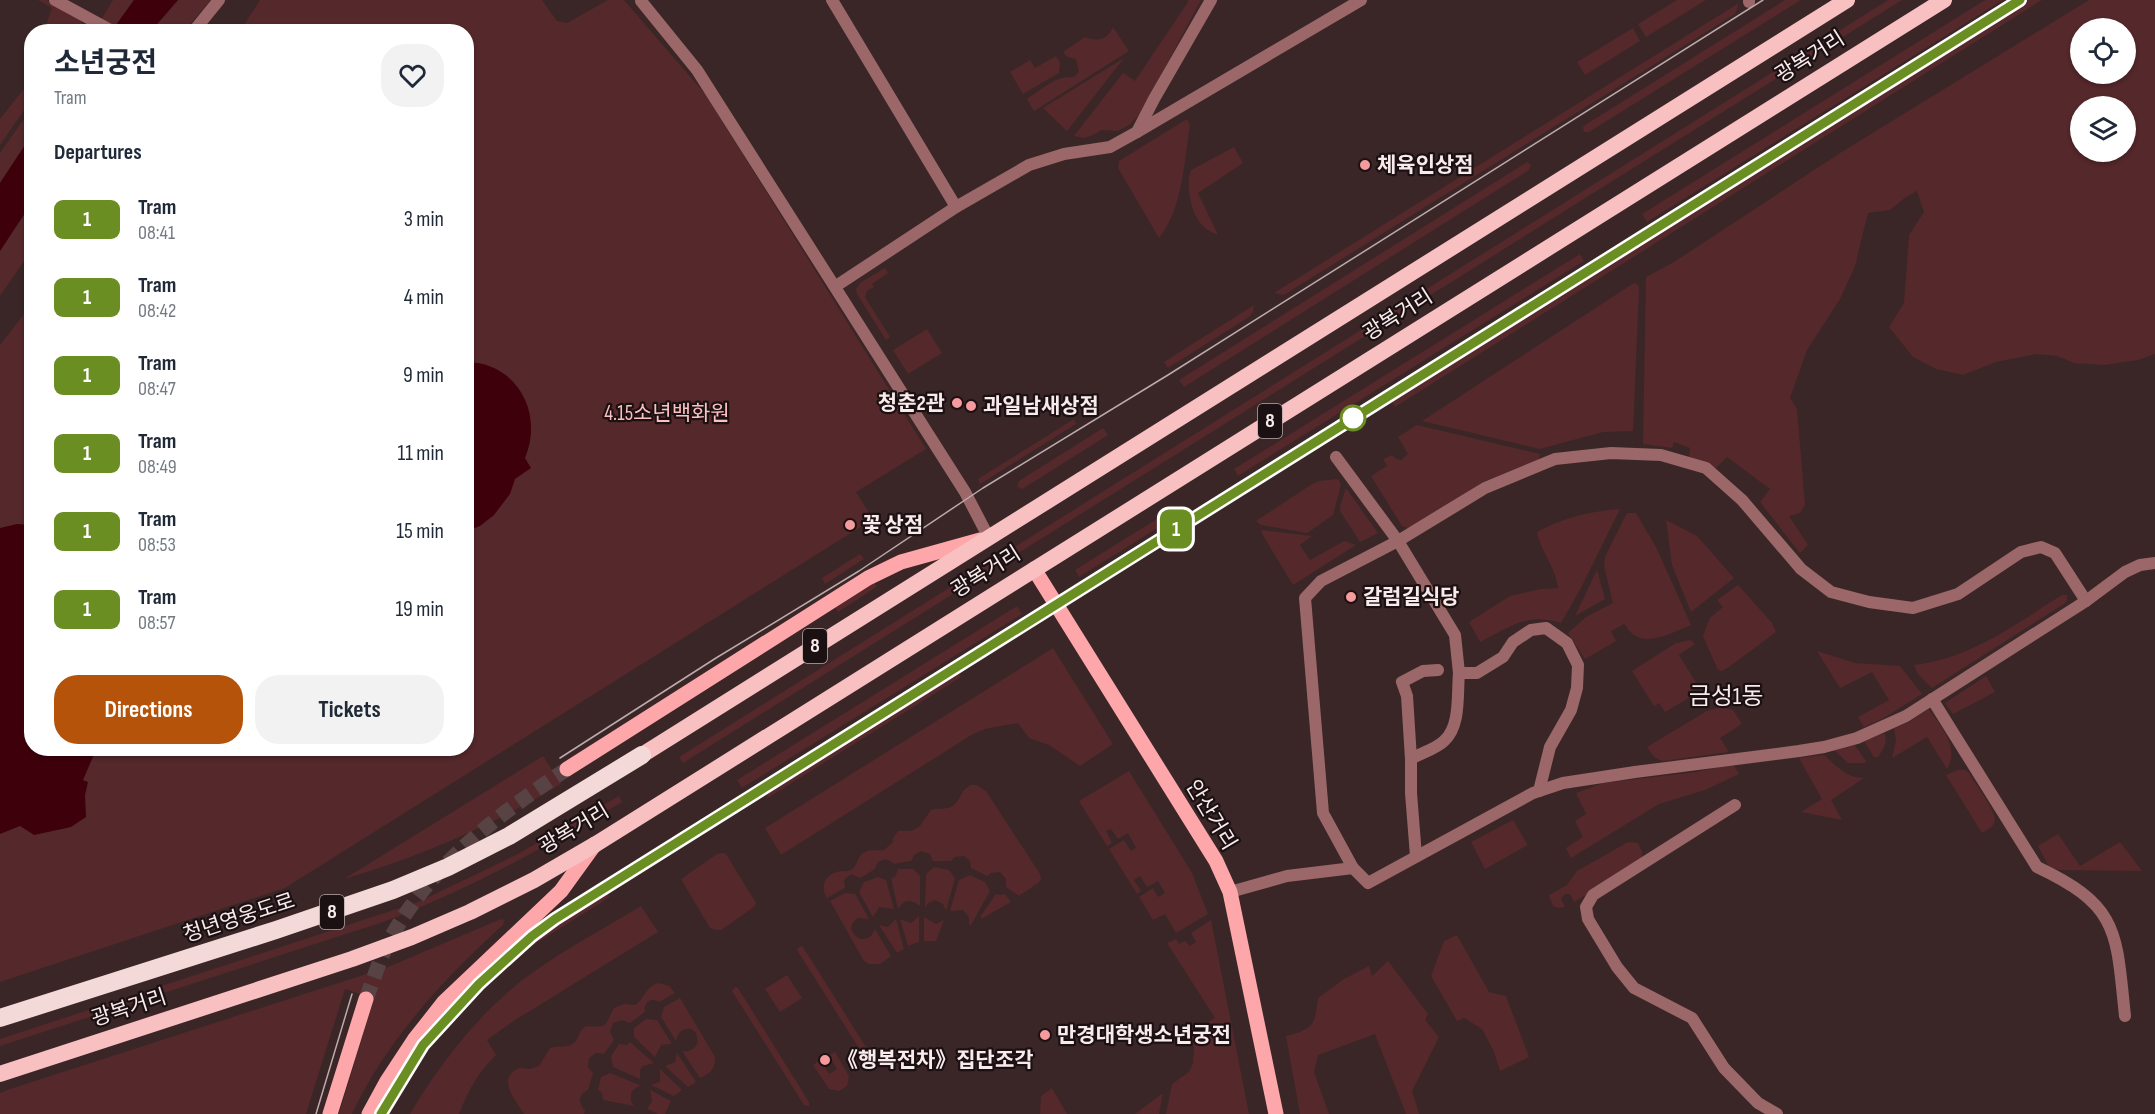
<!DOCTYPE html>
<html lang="en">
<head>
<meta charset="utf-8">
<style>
	:root { --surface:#fff; --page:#f2f2f3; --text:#1f2937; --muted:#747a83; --accent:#b45309 }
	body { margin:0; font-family:"Sofia Sans Condensed","Noto Sans KR",sans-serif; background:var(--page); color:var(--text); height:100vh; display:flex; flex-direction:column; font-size:22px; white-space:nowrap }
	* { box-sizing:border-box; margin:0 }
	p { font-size:20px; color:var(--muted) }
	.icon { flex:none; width:33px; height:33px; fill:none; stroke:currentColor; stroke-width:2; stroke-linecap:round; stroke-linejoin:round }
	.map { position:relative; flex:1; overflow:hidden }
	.sheet { position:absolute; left:24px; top:24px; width:450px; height:732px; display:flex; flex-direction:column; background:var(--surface); border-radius:24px; box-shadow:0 2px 4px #0004 }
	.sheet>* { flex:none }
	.badge { padding:0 12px; border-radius:9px; font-size:21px; line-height:39px }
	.buttons { position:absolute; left:2070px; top:18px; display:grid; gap:12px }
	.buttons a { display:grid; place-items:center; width:66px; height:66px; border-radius:50%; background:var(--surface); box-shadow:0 2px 4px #0004; font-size:30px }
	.map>.badge { position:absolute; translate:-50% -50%; box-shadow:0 0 0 3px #fff }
	h2 { padding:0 30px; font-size:22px; line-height:54px }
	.round { display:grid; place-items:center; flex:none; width:63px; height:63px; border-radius:24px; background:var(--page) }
	.head { display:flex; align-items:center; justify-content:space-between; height:102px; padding:0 30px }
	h1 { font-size:28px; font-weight:700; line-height:45px }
	.cta { display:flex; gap:12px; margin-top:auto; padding:12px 30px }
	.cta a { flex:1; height:69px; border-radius:24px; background:var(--accent); color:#fff; font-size:24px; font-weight:700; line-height:69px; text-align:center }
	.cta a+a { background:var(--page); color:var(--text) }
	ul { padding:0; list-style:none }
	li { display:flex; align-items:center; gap:18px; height:78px; padding:0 30px }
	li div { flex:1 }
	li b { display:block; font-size:22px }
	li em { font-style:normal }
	li .badge { min-width:66px; font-weight:700; text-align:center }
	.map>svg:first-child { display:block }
</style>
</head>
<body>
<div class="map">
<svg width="2155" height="1114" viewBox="0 0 2155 1114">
	<rect width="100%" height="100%" fill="#3a2626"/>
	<g fill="#55282b" fill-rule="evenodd">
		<polygon points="38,0 47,0 80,19 82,23 79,31 44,31 52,8"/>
		<polygon points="113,0 134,0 114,27 101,20"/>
		<polygon points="178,0 211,0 184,31 151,32"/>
		<polygon points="260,0 542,0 557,21 567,23 608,0 624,0 706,95 926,449 856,492 873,519 285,888 0,982 0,345 31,305 32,748 466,748 466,32 240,31"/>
		<polygon points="1188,0 1201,0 1141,113 1129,125 1118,131 1102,130 1093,135 1084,138 1074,136 1123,73 1135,81 1188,2"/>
		<polygon points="1677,0 1706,0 1646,37 1638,24"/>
		<polygon points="1785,0 1801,0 1589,132 1584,132 1583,127 1585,125"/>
		<polygon points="1888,0 1902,0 683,763 679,757"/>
		<polygon points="1985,0 2003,0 1647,222 1642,214"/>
		<polygon points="2027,0 2042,0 1395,407 1391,401"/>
		<path d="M2089,0H2155V354L2138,360L2104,365L2074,363L2057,356L2036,354L1996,362L1963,375L1936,369L1913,357L1889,327L1904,303L1909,235L1924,212L1917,191L1906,197L1890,210L1868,213L1855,266L1840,299L1807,350L1790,398L1797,409L1805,505L1800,513L1789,516L1808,545L1800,553L1760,502L1770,489L1727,457L1716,468L1689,457L1690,448L1674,442L1672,448L1643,444L1646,277L1674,262L1840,153ZM2080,28H2126V74H2080ZM2080,106H2126V152H2080Z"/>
		<polygon points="1739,3 1735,14 1284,295 1274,293"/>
		<path d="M1113,27L1129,51L1034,111L1027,99C1036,93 1052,80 1062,78C1070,76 1074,80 1079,71L1076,59L1067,57L1063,52L1085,37C1097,42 1108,40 1113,27Z"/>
		<polygon points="1633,28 1640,41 1585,75 1577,62"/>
		<polygon points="1056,56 1060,62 1059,73 1023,94 1010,72 1030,60 1035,68"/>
		<polygon points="1124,58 1067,131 1043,108"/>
		<polygon points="31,80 31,100 0,145 0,119"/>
		<polygon points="31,109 31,136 0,183 0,153"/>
		<path d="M1187,119L1190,125C1184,162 1183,208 1159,238L1118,168L1119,161Z"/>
		<path d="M1234,147L1243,163L1198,193L1218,235C1214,233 1208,231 1205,228C1191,216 1185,186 1191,170Z"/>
		<polygon points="1527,162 1531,165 1529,170 1184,387 1179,380"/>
		<polygon points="31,204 31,251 0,296 0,251"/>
		<polygon points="1580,254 1584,261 1238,476 1234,469"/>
		<polygon points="885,268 888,273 872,284 874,287 867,291 865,297 890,337 886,340 857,294 856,289 860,283"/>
		<polygon points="1634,283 1638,285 1639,290 1633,431 1603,432 1540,449 1422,421"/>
		<polygon points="1254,305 1253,312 1249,317 1168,368 1164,362"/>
		<polygon points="927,329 942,353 908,374 893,350"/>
		<polygon points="1074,419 1076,424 980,484 978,479"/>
		<polygon points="1417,425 1540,454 1539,459 1483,482 1410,529 1402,526 1371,476 1387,466 1383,459 1392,455 1396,459 1401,460 1408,454 1398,437"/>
		<polygon points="1103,428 1108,435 1024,488 1021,489 1017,486 1019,481"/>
		<polygon points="1338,479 1341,485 1333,515 1307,533 1261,525 1256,521 1312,484 1319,481"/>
		<polygon points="1346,488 1378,533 1360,542 1340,511 1340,506"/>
		<path d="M1620,509L1581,588L1561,623C1527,612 1510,627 1480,642L1469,622L1510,596L1541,589L1558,588C1556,568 1541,552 1537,532C1563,518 1590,511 1620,509Z"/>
		<path d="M1627,513H1636L1656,547L1691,625C1676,631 1649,646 1634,635C1630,633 1627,627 1624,624L1611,631L1616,641L1585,659L1568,633L1586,617L1613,603L1604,566L1605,557Z"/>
		<polygon points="1160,517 1164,524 1079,577 1075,570"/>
		<polygon points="1666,520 1697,536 1734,578 1691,612 1672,565"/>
		<polygon points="1261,530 1312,536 1300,545 1310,560 1344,541 1356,545 1293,585 1262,534"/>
		<polygon points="860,554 864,559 825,584 822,578"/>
		<polygon points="1597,570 1605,599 1575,616"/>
		<polygon points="874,582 877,586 875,588 838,612 835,606"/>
		<polygon points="1738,585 1772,623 1776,632 1729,667 1722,671 1718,670 1703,636 1710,618 1723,607 1717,600"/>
		<path d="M2062,595H2067V600L2064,604L1932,688L1918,674L1914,665C1971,658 2014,625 2062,595Z"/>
		<polygon points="1017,606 1022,614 742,788 737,780"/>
		<polygon points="1690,640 1695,644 1679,655 1698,686 1691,689 1694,695 1665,712 1659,703 1654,706 1632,671 1676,643"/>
		<polygon points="1053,648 1113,744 1080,766 1049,745 1029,738 1018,723 985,729 973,734 781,855 765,828"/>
		<polygon points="1817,651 1855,663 1900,666 1922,694 1882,719 1864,727 1858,717 1889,700 1872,672 1840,688"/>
		<polygon points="958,672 961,677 766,799 769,791 774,787"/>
		<polygon points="1986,676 1995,692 1953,714 1945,703"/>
		<path d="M1720,707L1733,710L1742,724L1720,738L1729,752L1664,761C1654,759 1652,755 1647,747L1707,711Z"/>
		<path d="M1929,709C1941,727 1960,747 1947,769L1927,737L1892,758L1896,741L1894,728L1909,722Z"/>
		<path d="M1884,733C1889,740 1883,750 1878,757H1874L1864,741Z"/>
		<polygon points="1854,744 1866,761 1865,763 1848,763 1833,749"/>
		<path d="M1824,755C1836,766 1847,778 1864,778L1831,800L1842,820L1801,812L1822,799L1799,758Z"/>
		<path d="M543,756L561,784C493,825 420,857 344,879Z"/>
		<polygon points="1733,764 1739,774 1705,790 1659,804 1571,858 1566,848 1583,837 1575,821 1586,814 1576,793 1603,783 1696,772"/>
		<path d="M1958,770H1965L1969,773C1974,782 1996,811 1995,820C1994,827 1987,830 1982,833L1946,775Z"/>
		<polygon points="1129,771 1192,873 1208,914 1176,933 1165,914 1153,920 1139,897 1153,888 1158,897 1165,893 1158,881 1147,887 1140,876 1134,880 1141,891 1137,894 1109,849 1124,840 1131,851 1136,848 1128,833 1118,839 1111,829 1106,831 1112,843 1107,846 1079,801"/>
		<path d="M971,785H977L986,791L1040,874L1041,879L1038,883L1019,896L1006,887V879L1000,872L991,873L987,876L971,868L970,861L964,856L955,857L951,861H933L930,854L921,851L914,855L911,861L894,864C887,856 877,859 875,869L860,878L851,874L844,880L845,888L827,898C820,888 824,875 837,872C842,870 846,872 851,870C858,866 857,855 865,852C871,849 878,851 884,850L893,842V838L898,831H911L919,827L931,810C939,807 948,811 955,804C962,797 960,790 971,785Z"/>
		<path d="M619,796L622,802C544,848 466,891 380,923L0,1046V1039L418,902L516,855Z"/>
		<polygon points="1513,820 1528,845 1485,869 1471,842"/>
		<polygon points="2058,834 2080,866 2120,842 2142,871 2058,870 2049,867 2038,846"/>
		<polygon points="1628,842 1638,843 1642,852 1642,859 1636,865 1574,902 1570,894 1565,894 1561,899 1565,907 1559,908 1553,906 1549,895 1567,885 1577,871"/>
		<polygon points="722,853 726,854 756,903 754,907 721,930 716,930 710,928 681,879 717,854"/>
		<polygon points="934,867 949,870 955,878 946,911 943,904 935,900 928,903 925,908 926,874"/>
		<path d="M898,869H913L920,876V906C911,899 904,899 898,909L891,878L895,877Z"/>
		<polygon points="970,875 985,882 990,891 971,925 969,924 969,917 963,910 950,911 959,880"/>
		<polygon points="878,877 886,880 894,909 879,907 873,917 859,892 864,882"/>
		<polygon points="607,892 610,897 524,951 541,934"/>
		<path d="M845,893L855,894L869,919L858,918C848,925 850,933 860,939C869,939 872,937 875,929L891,956L880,964H869L864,961L830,901Z"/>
		<polygon points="996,894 1000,895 1005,894 1011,902 983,918 980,917"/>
		<path d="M641,906L658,932L512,1022L487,1040L496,1055C478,1072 468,1091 459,1114H410C439,1065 476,1017 521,981C558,953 601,930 641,906Z"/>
		<polygon points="919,916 919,942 908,946 900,919 911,923"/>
		<polygon points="924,917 936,924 944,920 936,941 924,941"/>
		<path d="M501,919L504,920L503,925C443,979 387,1040 352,1114H339L374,999L345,989L306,1114H0V1093L7,1090L388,967Z"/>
		<polygon points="896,919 904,949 897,953 879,925 888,927"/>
		<polygon points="1211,920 1249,1114 1166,1114 1172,1084 1189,1072 1193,1063 1194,1047 1189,1034 1215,1018 1167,943 1176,939 1179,944 1185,941 1190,946 1196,942 1191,933"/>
		<polygon points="1457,935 1489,992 1506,996 1529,1057 1500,1071 1494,1052 1482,1029 1464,1018 1457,1021 1431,976 1444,941"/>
		<polygon points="800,946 803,947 874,1060 874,1065 869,1064 797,950"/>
		<path d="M1388,961L1428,1014L1425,1020L1439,1037L1412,1091L1419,1114H1406L1375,1034L1318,1055L1314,1072L1329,1114H1300L1286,1036C1313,1029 1315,1026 1318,998L1344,979L1369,966L1372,976Z"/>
		<polygon points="787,975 802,998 780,1012 765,989"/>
		<path d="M659,983L669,986L675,993L659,1002C651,997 643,1002 645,1012L630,1023L622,1020L613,1023L610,1032L614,1040L604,1054L596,1053L589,1058L588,1067L593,1073L588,1090C579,1094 577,1102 585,1110L584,1114H524C515,1099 496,1079 519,1068L530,1069L539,1066L550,1048C558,1045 568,1049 575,1042C580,1036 578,1030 587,1026C610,1028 604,1025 614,1008L624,1004L636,1005C645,997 647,985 659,983Z"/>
		<polygon points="735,987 738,988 809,1102 809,1106 804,1105 732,991"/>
		<path d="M680,998L715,1057C716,1069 709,1074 700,1078L682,1051C690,1052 693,1050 698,1043L696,1033L692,1029C683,1028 678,1032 676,1041L661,1017L664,1007Z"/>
		<polygon points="646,1019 657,1020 672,1044 661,1045 655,1057 634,1037 634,1028"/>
		<polygon points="630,1042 654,1063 643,1066 640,1070 640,1079 613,1067 611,1056 619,1044 627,1045"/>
		<polygon points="835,1052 849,1076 847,1086 839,1091 829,1089 813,1065 820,1060 829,1074 837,1069 829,1055"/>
		<polygon points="677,1053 696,1082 688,1087 665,1066 675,1062"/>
		<polygon points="660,1069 682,1090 674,1096 651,1085 660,1082"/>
		<polygon points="610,1073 642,1086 637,1087 631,1092 631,1101 634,1106 603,1100 602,1093 598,1090 601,1077"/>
		<polygon points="1052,1088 1067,1114 1040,1114 1041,1096"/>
		<polygon points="650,1090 671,1101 665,1114 658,1114 647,1109 652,1101"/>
		<polygon points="1163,1093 1159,1114 1134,1114 1135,1114"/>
	</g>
	<g fill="#3e010c">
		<polygon points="134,0 178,0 151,31 111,32"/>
		<polygon points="31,136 31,204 0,251 0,183"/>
		<path d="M467,362C517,363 544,413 525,458L531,468L515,479L510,494L494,515L480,526L467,531Z"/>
		<polygon points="17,524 31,525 32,748 99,749 95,752 83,780 88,782 85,795 86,817 71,827 34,835 20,826 0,834 0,528"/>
	</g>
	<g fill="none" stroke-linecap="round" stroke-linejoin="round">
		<path stroke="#574344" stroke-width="15" stroke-dasharray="15 8" stroke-linecap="butt" d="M366,999C373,981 379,961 388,943C429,866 496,816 567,769"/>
		<g stroke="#9b6768" stroke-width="12">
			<polyline points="55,0 114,32"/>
			<polyline points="832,0 956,207 836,286"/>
			<polyline points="1749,0 1749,2"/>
			<polyline points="641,1 697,70 965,492 989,538"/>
			<polyline points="193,32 219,0"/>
			<polyline points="1137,132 1361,0"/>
			<polyline points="956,207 1029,165 1064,154 1110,147 1137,132 1154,99 1211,0"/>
			<polyline points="1336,457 1398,541 1485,488 1555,459 1611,453 1661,455 1706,468 1742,500 1801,569 1831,592 1869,602 1913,608 1958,594 2021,552 2041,547 2055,553 2086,601"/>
			<path d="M1932,699L2037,867C2120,906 2116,932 2125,1016"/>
			<polyline points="1411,759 1407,696 1402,682 1423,671 1438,670"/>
			<polyline points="1735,805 1593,895 1586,907 1588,919 1617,967 1634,988 1692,1018 1724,1068 1758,1103 1777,1114"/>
			<path d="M1416,856L1411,793V759C1421,753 1436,749 1444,741C1461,726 1457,694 1459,673H1477L1503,657L1513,642L1531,630L1546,628L1567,643L1578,665L1577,688L1571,710L1550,747L1539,791"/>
			<polyline points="1353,868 1323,813 1305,598 1321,581 1398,541 1455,635 1459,673"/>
			<polyline points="1230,892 1287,876 1353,868 1368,883 1533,793 1563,783 1635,772 1799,751 1824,747 1857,738 1906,716 2086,601 2125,572 2140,565 2155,563"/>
		</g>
		<g stroke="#fea7aa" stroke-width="15">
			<polyline points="1034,569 1216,861 1230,892 1276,1114"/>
			<polyline points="567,769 868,578 901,562 980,540"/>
			<polyline points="330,1114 366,999"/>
			<polyline points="369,1114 387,1081 414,1040 444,1002 561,891 595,844"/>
		</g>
		<g stroke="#f9c0c2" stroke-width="16">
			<polyline points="642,755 1847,0"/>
			<polyline points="0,1074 352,959 412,937 470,912 534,880 596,844 1944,0"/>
		</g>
		<polyline stroke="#f4d9d9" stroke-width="18" points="0,1018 276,930 393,890 448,867 509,836 642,755"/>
		<g stroke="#bcabac" stroke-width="1.5">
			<polyline points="560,758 716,658 859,571 983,488 1168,375 1763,0"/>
			<polyline points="316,1114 352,994"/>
			<polyline points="381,1114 423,1045 479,984 532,936 555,919 2021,0"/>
		</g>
	</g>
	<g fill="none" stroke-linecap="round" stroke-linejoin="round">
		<g stroke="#fff" stroke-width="14">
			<polyline id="line" points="381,1114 423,1045 479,984 532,936 555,919 2020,0"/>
		</g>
		<use href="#line" stroke="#6b8e23" stroke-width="9"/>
	</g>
	<g fill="#f59b9e" stroke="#1b1112" stroke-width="2">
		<circle cx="1365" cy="165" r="6"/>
		<circle cx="957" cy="403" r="6"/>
		<circle cx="971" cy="406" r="6"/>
		<circle cx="850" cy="525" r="6"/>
		<circle cx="1351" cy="597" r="6"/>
		<circle cx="1045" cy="1035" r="6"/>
		<circle cx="825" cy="1060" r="6"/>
	</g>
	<circle fill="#fff" stroke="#6b8e23" stroke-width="3" cx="1353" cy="418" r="12"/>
	<g text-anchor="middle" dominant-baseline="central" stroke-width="4.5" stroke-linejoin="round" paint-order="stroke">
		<g fill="#1b1112" stroke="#b6a9aa" stroke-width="1.5">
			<rect x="1258" y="404" width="24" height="34" rx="4.5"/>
			<rect x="803" y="629" width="24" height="34" rx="4.5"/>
			<rect x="320" y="895" width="24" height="34" rx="4.5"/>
		</g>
		<g font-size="20" font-weight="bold" fill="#f9eaeb">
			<text x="1270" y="421">8</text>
			<text x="815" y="646">8</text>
			<text x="332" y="912">8</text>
		</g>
		<g font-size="21" fill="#f9eaeb" stroke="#1b1112">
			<text transform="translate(1810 57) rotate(-32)">광복거리</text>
			<text transform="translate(1398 315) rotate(-32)">광복거리</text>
			<text transform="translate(986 572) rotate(-32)">광복거리</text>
			<text transform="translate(1211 815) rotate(59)">안산거리</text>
			<text transform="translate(574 829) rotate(-31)">광복거리</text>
			<text transform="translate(239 918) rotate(-18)">청년영웅도로</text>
			<text transform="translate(129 1008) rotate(-18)">광복거리</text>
		</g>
		<g font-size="21" font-weight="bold" fill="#f9eaeb" stroke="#1b1112" text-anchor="start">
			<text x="1377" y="165">체육인상점</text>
			<text x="945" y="403" text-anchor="end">청춘2관</text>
			<text x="983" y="406">과일남새상점</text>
			<text x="862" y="525">꽃 상점</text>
			<text x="1363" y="597">갈럼길식당</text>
			<text x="1057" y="1035">만경대학생소년궁전</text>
			<text x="837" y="1060">《행복전차》집단조각</text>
		</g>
		<g font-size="21" fill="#febfc1" stroke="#1b1112">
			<text x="667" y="413">4.15소년백화원</text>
		</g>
		<g font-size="24" fill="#f9eaeb" stroke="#1b1112">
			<text x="1726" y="696">금성1동</text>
		</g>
	</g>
</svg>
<div class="buttons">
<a><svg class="icon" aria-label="locate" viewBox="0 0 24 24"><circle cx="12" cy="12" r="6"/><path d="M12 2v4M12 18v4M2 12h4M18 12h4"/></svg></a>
<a><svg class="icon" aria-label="layers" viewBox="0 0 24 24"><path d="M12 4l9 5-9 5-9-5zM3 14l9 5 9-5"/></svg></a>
</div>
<b class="badge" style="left:1176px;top:529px;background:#6b8e23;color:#fff">1</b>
<section class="sheet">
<div class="head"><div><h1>소년궁전</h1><p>Tram</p></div><a class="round"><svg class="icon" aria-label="heart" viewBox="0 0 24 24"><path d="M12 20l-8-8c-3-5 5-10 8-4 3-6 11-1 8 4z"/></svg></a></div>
<h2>Departures</h2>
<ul>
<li><span class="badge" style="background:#6b8e23;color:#fff">1</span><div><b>Tram</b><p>08:41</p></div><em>3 min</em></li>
<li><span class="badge" style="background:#6b8e23;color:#fff">1</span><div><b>Tram</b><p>08:42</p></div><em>4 min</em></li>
<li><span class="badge" style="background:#6b8e23;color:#fff">1</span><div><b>Tram</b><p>08:47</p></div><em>9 min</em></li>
<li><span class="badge" style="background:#6b8e23;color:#fff">1</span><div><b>Tram</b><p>08:49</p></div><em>11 min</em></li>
<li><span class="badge" style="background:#6b8e23;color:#fff">1</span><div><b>Tram</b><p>08:53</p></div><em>15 min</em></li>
<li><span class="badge" style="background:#6b8e23;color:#fff">1</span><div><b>Tram</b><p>08:57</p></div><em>19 min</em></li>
</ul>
<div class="cta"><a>Directions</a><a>Tickets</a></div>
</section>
</div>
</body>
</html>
